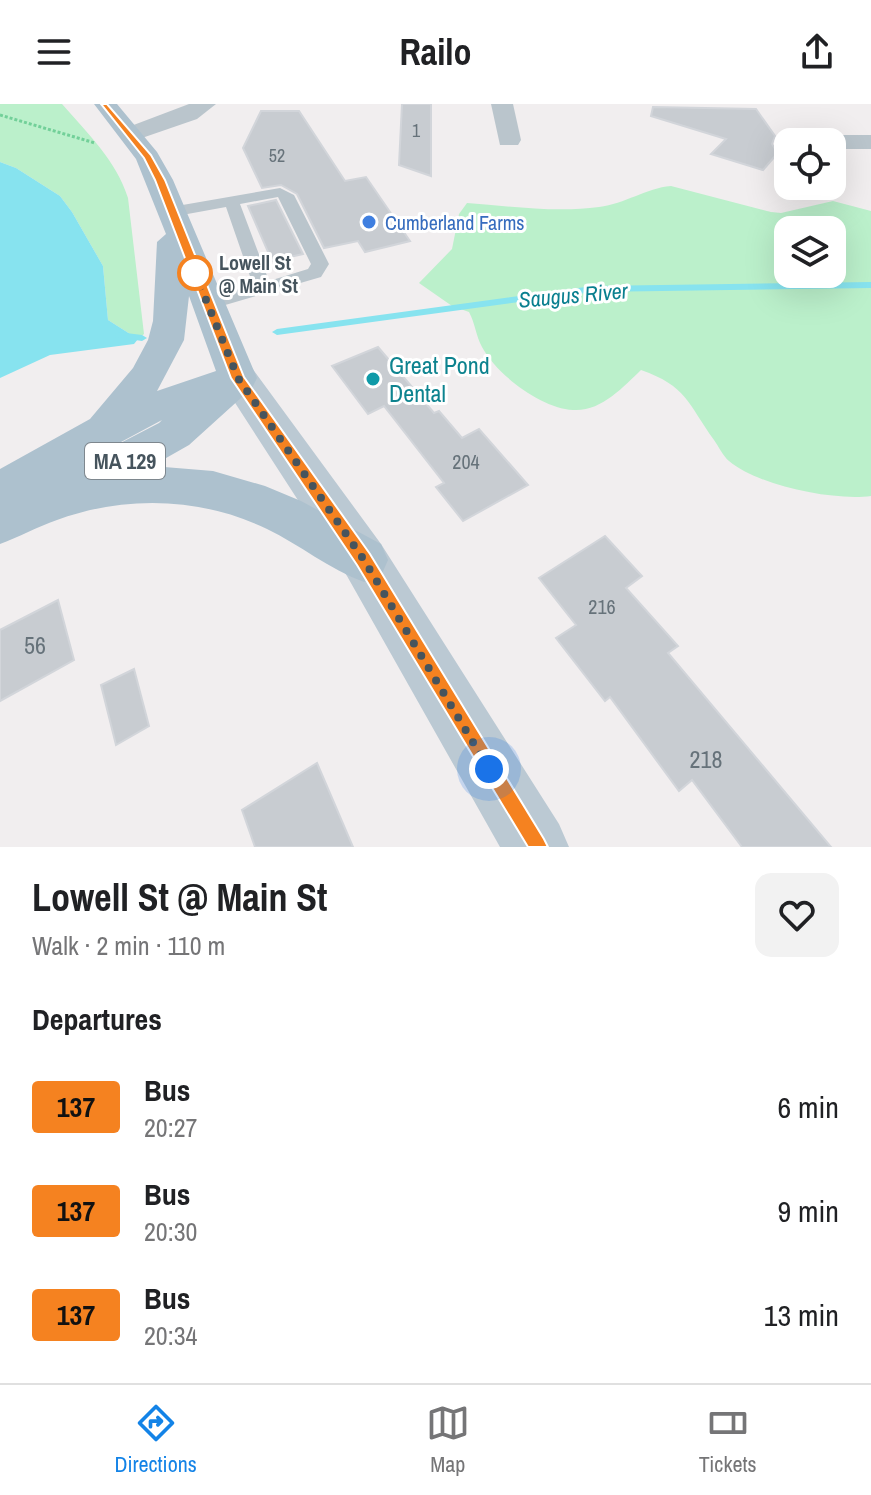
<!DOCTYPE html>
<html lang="en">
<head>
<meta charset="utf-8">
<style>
	:root { --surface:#fff; --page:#f2f2f2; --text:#202124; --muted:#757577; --line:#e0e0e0; --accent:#1383e7 }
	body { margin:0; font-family:"Archivo Narrow",sans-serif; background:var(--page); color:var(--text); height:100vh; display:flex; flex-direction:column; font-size:30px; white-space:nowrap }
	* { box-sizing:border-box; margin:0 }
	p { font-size:26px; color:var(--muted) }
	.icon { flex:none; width:44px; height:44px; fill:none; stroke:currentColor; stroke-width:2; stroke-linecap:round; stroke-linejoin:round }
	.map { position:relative; height:743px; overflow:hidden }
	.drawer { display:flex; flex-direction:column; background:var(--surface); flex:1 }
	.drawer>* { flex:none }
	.badge { padding:0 16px; border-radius:6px; font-size:28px; line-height:52px }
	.tools { position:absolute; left:774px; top:24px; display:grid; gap:16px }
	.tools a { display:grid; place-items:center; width:72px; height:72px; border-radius:16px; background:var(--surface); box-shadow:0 8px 32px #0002; font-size:40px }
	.you { position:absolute; width:40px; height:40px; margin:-20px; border:6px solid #fff; border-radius:50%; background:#1a73e8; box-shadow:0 0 0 12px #1a73e833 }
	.map>.badge { position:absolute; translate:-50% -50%; box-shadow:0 0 0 4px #fff }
	h2 { padding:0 32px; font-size:30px; line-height:72px }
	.round { display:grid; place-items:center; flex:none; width:84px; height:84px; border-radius:16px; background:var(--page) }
	.overview { display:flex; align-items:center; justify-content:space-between; height:136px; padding:0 32px }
	h1 { font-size:38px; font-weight:800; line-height:60px }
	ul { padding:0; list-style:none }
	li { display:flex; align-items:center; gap:24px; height:104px; padding:0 32px }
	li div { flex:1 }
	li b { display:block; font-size:30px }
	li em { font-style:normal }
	li .badge { min-width:88px; font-weight:700; text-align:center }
	header { display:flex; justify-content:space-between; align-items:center; height:104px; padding:0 32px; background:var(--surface); font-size:36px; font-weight:800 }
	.tab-bar { display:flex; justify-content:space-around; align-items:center; height:112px; border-top:2px solid var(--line); background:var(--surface); font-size:22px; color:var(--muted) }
	.tab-bar a { display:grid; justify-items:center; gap:4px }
	.tab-bar .selected { color:var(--accent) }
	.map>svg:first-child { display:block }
</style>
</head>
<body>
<header><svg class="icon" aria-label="menu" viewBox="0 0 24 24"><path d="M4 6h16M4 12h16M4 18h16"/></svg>Railo<svg class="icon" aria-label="share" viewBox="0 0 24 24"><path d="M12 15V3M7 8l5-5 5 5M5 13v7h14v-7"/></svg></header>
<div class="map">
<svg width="871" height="743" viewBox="0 0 871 743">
	<rect width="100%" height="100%" fill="#f1eeef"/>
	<g fill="#bbf0cb" fill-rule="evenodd">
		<path d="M0,0H62C88,30 116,56 128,94L144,230L138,235L108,216L103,162L72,108L60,92L16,64L0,58Z"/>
		<path d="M671,82L771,108L781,109L833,97L871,107V392C833,397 759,382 729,357C723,352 719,343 714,336C688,300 687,282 641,266C623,283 601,308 573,306C541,304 497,271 482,243C476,232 475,219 469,208L452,202L419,179L452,145L459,110L467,99C510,102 556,109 599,103C625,100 646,84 671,82ZM832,126V170H788V126Z"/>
	</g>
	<polygon fill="#87e3ef" points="0,58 16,64 60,92 72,108 103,162 108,216 138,235 134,240 50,251 0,274"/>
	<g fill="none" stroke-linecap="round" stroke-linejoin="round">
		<g fill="#87e3ef" fill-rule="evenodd">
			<polygon points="871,178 871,184 593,188 277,231 272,228 277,225 593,182"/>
			<polygon points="118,228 142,231 147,234 142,237 115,233 113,231"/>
		</g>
	</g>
	<g fill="#c8ccd1" stroke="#d2d5da" stroke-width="2">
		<polygon points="402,0 431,0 431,72 399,61"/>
		<polygon points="653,3 756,5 775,32 772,40 775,45 787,48 788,55 776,51 763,66 711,50 726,35 651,12"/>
		<polygon points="261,7 299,7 345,77 366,73 410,137 365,148 358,137 324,144 297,90 281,81 262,84 243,44"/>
		<polygon points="276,96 303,150 272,157 248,102"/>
		<polygon points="378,243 434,309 439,307 462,334 479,325 528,381 463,417 436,383 444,379 384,302 368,310 332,262"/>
		<polygon points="605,432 642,472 626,484 678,542 668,549 831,743 742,743 692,676 679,687 610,593 605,597 556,534 576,521 539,474"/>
		<polygon points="58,496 74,556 0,597 0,526"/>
		<polygon points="134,565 149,622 116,641 101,581"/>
		<polygon points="317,659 353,743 255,743 242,706"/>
	</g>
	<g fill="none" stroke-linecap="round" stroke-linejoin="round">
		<polyline stroke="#72d099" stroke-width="3" stroke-dasharray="3 2" stroke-linecap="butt" points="0,11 95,39"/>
		<path fill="#bac5cc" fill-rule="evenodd" d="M280,84L294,91L329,160L321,173L215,204H201L199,200L201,196L253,181L226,103L171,113L163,108L171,103ZM278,93L311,160L308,165L269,177L240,100Z"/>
		<g fill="#bac5cc" fill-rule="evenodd">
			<polygon points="189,0 216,0 197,15 139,35 123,35 119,30 123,25"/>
			<polygon points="491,0 513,0 521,36 518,41 500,41"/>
			<polygon points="787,31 797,33 800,38 788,38 788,45 778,43 775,38 778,33"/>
			<polygon points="832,31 871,31 871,45 832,45 832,38 820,38 823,33"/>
		</g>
		<polygon fill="#bbc9d3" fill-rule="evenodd" points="238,260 252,264 381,440 559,720 569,743 500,743 347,472 219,274 224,264"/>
		<path fill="#adc1ce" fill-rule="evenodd" d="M94,0H117L157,48L173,76L257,274L252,284L189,341L152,362L213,367L265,382L301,397L381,440L388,456L381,472L364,478C329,465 300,441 267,425C201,393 125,391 57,416C37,423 19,433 0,440V365L90,315L133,264L148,236L153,217L157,138L166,130L136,55ZM189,192L216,267L157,287L184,236ZM162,316L159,319L80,360Z"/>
	</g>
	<polygon fill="#f58220" stroke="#fff" stroke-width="2" points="101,0 107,0 151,51 165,76 244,273 370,450 544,735 548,743 528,743 357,461 231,274 155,76 144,54"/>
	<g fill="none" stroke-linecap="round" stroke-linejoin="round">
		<polyline stroke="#46545d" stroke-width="8" stroke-dasharray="0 14.4" points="195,169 238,274 364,456 489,665"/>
	</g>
	<circle fill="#3f7fe0" stroke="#fff" stroke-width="3" cx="369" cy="118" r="8"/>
	<circle fill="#fff" stroke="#f58220" stroke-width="4" cx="195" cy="169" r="16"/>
	<circle fill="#0f9aa8" stroke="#fff" stroke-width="3" cx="373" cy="275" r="8"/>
	<g text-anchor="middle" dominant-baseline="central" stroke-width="6" stroke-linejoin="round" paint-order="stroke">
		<g font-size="18" fill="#66727a">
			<text x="416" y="26">1</text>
			<text x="277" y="51">52</text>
		</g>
		<g font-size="20" fill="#366cbe" stroke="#fff" text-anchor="start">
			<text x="385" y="118">Cumberland Farms</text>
		</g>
		<g font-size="20" font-weight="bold" fill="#46545d" stroke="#fff" text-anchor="start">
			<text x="219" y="158">Lowell St<tspan x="219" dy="23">@ Main St</tspan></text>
		</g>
		<g font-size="20" fill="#66727a">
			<text x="466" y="357">204</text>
			<text x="602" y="502">216</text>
		</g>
		<g font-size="22" font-style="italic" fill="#097f8f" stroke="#fff">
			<text transform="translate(573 191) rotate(-5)">Saugus River</text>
		</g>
		<rect fill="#fff" stroke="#7e878e" stroke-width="2" x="85" y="339" width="80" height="36" rx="6"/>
		<g font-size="22" font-weight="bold" fill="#46545d">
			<text x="125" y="357">MA 129</text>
		</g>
		<g font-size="24" fill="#0d838f" stroke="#fff" text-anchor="start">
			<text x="389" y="261">Great Pond<tspan x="389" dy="28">Dental</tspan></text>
		</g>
		<g font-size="24" fill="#66727a">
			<text x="35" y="541">56</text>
			<text x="706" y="655">218</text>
		</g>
	</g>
</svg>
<div class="tools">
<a><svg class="icon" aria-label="locate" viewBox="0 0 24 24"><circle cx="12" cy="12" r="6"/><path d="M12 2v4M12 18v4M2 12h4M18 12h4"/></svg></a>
<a><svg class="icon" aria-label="layers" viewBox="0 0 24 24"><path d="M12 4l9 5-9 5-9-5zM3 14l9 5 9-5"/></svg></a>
</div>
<div class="you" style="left:489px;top:665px"></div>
</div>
<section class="drawer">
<div class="overview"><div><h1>Lowell St @ Main St</h1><p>Walk · 2 min · 110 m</p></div><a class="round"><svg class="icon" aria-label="heart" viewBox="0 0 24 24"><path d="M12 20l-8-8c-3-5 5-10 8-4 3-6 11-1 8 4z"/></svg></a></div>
<h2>Departures</h2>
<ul>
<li><span class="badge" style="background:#f58220;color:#111">137</span><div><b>Bus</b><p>20:27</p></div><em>6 min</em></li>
<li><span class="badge" style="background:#f58220;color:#111">137</span><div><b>Bus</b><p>20:30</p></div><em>9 min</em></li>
<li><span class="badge" style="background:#f58220;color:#111">137</span><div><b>Bus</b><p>20:34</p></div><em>13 min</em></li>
</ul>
</section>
<nav class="tab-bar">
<a class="selected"><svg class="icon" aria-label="directions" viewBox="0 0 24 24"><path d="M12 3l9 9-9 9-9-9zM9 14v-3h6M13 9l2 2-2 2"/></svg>Directions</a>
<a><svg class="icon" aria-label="map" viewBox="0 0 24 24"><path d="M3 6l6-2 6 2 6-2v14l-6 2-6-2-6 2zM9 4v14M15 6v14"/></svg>Map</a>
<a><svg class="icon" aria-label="tickets" viewBox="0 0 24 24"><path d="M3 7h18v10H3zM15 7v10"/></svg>Tickets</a>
</nav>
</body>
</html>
